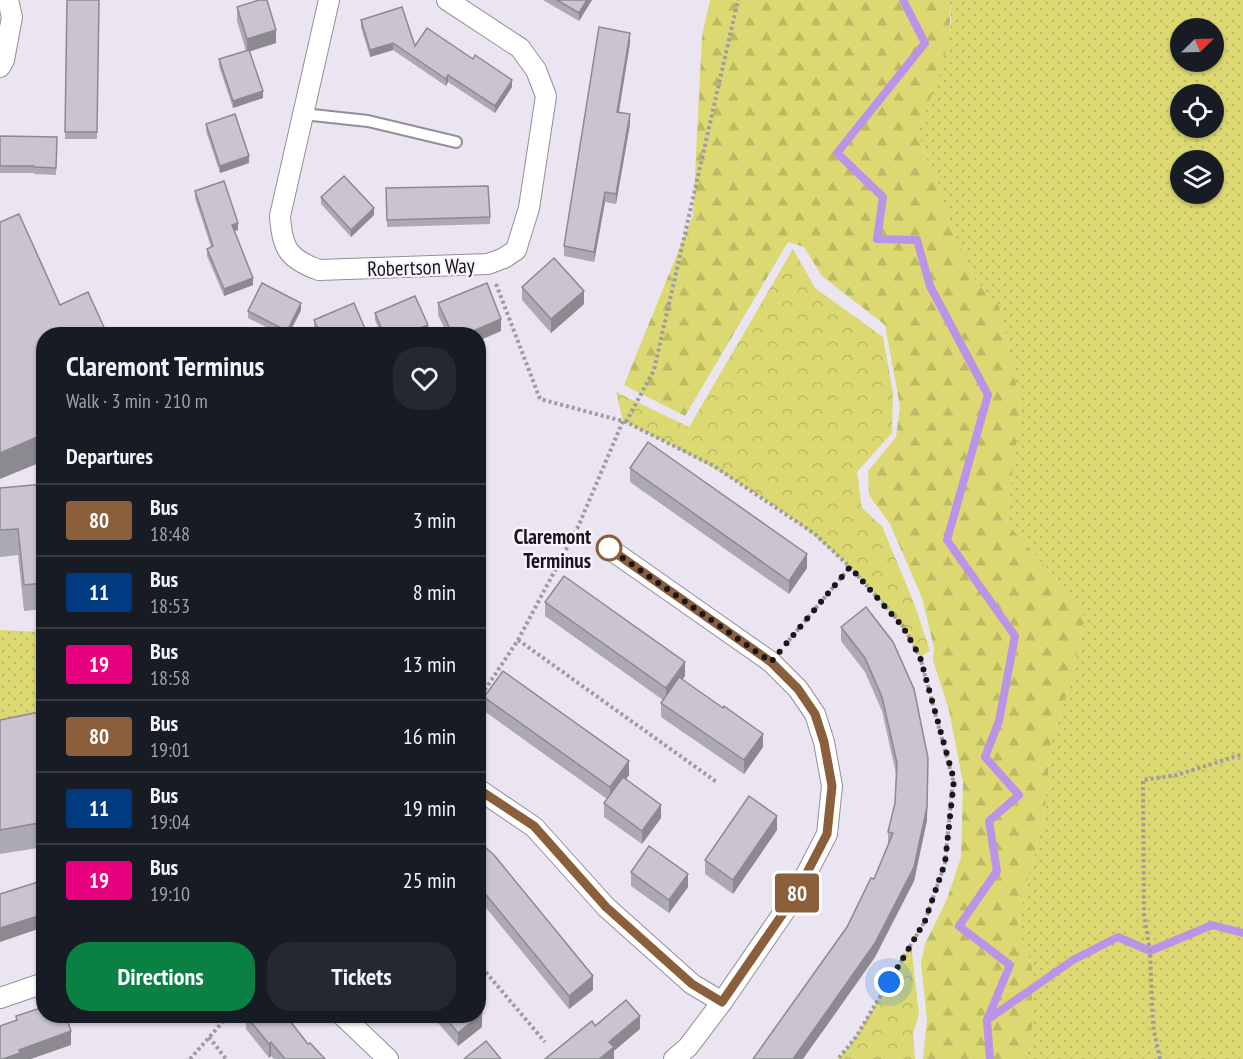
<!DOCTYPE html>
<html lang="en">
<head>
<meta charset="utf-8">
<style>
	:root { --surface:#171b24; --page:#242831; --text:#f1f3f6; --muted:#9ea1a6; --line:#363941; --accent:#0b8043 }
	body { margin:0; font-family:"PT Sans Narrow",sans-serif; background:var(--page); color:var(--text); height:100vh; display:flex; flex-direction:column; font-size:22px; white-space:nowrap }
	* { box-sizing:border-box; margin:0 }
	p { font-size:20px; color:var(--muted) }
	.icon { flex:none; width:33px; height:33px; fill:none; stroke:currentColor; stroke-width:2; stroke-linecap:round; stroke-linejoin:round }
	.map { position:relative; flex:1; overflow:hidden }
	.panel { position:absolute; left:36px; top:327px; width:450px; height:696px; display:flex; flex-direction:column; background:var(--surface); border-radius:24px; box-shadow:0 2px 4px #0004 }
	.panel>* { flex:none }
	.badge { padding:0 12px; border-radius:4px; font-size:21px; line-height:39px }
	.needle { width:39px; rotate:67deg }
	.tools { position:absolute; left:1170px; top:18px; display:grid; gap:12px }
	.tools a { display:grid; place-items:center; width:54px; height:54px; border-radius:50%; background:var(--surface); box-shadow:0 2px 4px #0004; font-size:30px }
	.you { position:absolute; width:30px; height:30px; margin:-15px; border:4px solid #fff; border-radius:50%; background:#1a73e8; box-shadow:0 0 0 9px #1a73e833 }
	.map>.badge { position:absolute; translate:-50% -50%; box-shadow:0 0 0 3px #fff }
	h2 { padding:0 30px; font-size:22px; line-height:54px }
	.round { display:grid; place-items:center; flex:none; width:63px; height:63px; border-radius:24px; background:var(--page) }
	.overview { display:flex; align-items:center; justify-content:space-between; height:102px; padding:0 30px }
	h1 { font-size:28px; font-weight:600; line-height:45px }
	.cta { display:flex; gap:12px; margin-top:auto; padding:12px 30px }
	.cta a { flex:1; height:69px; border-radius:24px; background:var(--accent); color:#fff; font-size:24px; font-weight:600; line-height:69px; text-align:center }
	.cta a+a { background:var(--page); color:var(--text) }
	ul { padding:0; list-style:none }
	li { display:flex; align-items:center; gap:18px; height:72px; padding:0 30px; border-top:2px solid var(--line) }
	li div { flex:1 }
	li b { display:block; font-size:22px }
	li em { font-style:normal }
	li .badge { min-width:66px; font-weight:700; text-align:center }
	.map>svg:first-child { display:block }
</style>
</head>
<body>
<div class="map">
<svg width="1243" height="1059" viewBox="0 0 1243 1059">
	<defs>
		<pattern id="grass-dots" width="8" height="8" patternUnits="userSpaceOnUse" patternTransform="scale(1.5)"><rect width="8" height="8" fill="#dcd973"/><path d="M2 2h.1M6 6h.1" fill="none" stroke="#bcba63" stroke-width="1.8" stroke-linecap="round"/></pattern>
		<pattern id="forest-firs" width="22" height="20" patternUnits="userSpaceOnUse" patternTransform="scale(1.5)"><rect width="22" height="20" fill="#dcd973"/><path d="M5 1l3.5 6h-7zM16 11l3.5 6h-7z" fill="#bcba63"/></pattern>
		<pattern id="park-crowns" width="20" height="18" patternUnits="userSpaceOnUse" patternTransform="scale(1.5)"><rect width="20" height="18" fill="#dcd973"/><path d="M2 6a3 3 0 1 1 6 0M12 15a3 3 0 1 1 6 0" fill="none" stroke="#bcba63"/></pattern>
	</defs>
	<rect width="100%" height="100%" fill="#eae5f1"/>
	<g fill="url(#grass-dots)" fill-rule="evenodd">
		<path d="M950,0H1243V1059H1027L1032,1027V967L1018,928L1025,888L1044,820L1051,742L1070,686L1085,618L1056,579L1006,522L1021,406L999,306L974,278L951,227L936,177L917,132L931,95L951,24ZM1180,28H1214V62H1180ZM1180,94H1214V128H1180ZM1180,160H1214V194H1180Z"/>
		<polygon points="0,630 43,632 43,735 0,773"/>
	</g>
	<path fill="url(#forest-firs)" d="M710,0H950C953,52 935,85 917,132L936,177L951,227L974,278L999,306L1021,406L1006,522L1056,579L1085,618L1070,686L1051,742L1044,820L1025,888L1018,927L1032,967V1027L1027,1059H923L927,1019L921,963L925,944L947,899L961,857L963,783L949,710L933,660L934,648L922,598L890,524L869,495L868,471L896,437L900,406L885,325L822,276L804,247L788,242L685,416L624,385L693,215L702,36Z"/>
	<g fill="url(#park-crowns)">
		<path d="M793,249L815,288L883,337L893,393L892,433L857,472L862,508L882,526L914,603L930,651L920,657C856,544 737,476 623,421L616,392L689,427Z"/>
		<polygon points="911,944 919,1014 913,1034 915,1059 838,1059 856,1037"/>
	</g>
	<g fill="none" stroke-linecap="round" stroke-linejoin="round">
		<g stroke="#bb93e8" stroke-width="8">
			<polyline points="903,0 925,43 837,153 883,197 877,239 917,240 930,286 988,395 947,540 1015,636 999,721 985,757 1019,795 989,821 997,871 959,926 1010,965 987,1020 990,1059"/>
			<polyline points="987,1020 1073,960 1118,937 1150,951 1212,925 1243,933"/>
		</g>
		<g stroke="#938f99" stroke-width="14">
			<polyline id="lane" points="303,114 368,121 456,142"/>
		</g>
		<g stroke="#938f99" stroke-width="22">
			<g id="street">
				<path d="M329,0L280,216C282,248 288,259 319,270L488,264L504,258L516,250L529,208L546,96L536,70L520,48L447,0"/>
				<polyline points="0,67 4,60 12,17 8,0"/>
				<polyline points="607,547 771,662 798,689 815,714 824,742 832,786 827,834 795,896 722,1002 688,1047 674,1059"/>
				<polyline points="478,789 534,827 606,907 692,984 722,1002"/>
				<polyline points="0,998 44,983"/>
				<polyline points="343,1016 388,1059"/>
			</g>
		</g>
		<g stroke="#9f9ba4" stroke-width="4" stroke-dasharray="3 3" stroke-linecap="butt">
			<polyline points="496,284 540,399 626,422 714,466 815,534 850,567 903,626 920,657 953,780 945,863 925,921 856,1037 838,1059"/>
			<polyline points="626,422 654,370 738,0"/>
			<polyline points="518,640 718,783"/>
			<polyline points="785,645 850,567"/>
			<polyline points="478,700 518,640 578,527 623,421"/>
			<polyline points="478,963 545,1042"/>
			<polyline points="209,1037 226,1059"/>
			<polyline points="190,1059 228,1016"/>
			<polyline points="1160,1059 1153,1026 1150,951 1144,915 1143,780 1177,775 1243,754"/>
		</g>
		<use href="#lane" stroke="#fff" stroke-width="10"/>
		<use href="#street" stroke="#fff" stroke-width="20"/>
	</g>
	<g fill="#ada9b2">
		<polygon points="67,0 99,0 97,139 65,139"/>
		<polygon points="543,0 592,0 579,21"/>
		<polygon points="237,7 276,43 249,52 263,98 233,108 219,66 219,59 246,51 237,21"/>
		<polygon points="361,20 415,46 512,87 495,113 448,82 446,86 393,50 370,57 361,27"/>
		<polygon points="630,43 619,112 630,124 616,204 605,202 594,262 564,256 564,246"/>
		<polygon points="206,124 249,163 220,173 206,131"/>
		<polygon points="0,136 57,137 56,175 34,174 34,173 0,173"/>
		<polygon points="386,188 490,217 490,224 387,227"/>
		<polygon points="195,191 238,230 234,231 253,285 224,296 207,256 207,249 211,247 195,198"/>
		<polygon points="321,197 374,215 351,237 321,204"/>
		<polygon points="522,287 584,304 551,333 522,300"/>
		<polygon points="438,303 501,331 478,341 478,334 447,334 438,315"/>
		<polygon points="301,310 289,334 280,334 248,318 248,311"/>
		<polygon points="375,313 428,332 421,334 381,334 375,320"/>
		<polygon points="314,320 366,334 317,334 314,327"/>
		<polygon points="630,468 807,568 789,594 630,482"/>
		<polygon points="44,484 44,609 24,611 18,555 0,557 0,488"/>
		<polygon points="545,602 685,676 682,679 763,747 744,774 661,717 661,703 663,700 545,616"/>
		<polygon points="866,607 928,772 927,820 914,881 875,957 821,1034 847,927 874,879 888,844 888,832 895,803 896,774 882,711 865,672 841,641 841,627"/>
		<polygon points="484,697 629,775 626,779 661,818 642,844 604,817 604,803 607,799 484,711"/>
		<polygon points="44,711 44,847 0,854 0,720"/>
		<polygon points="777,830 733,894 705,874 705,860"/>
		<polygon points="478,841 593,990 569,1009 478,898"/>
		<polygon points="631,872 688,887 669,913 631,886"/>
		<polygon points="246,1016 288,1018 308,1044 325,1059 274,1059 271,1056 269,1058 246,1029"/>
		<polygon points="432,1016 478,1016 482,1027 458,1046"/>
	</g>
	<g fill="#8d8991">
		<polygon points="587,0 592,0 579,21 579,13"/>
		<polygon points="276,30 276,43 247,52 247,39"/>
		<polygon points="630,33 630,43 617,122 617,112"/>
		<polygon points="393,43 393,50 370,57 370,50"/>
		<polygon points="448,75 448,82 446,86 446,79"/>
		<polygon points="512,80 512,87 495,113 495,106"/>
		<polygon points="263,91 263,98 233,108 233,101"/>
		<polygon points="630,114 630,124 616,204 616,194"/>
		<polygon points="249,156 249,163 220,173 220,166"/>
		<polygon points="605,192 605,202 594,262 594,252"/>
		<polygon points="374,208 374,215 351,237 351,230"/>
		<polygon points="238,223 238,230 232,232 232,225"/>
		<polygon points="253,278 253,285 224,296 224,289"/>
		<polygon points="584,291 584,304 551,333 551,319"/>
		<polygon points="301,303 301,310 289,334 287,334 287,331"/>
		<polygon points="501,319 501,331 478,341 478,334 466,334"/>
		<polygon points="428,325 428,332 421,334 405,334"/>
		<polygon points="454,330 454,334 451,334 451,331"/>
		<polygon points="44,434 44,461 0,479 0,453"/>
		<polygon points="807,554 807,568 789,594 789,581"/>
		<polygon points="685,662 685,676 666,702 666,688"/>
		<polygon points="763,734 763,747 744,774 744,760"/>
		<polygon points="928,758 927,820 914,881 875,957 803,1059 793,1059"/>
		<polygon points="629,761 629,775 610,801 610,787"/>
		<polygon points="661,805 661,818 642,844 642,831"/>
		<polygon points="777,816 777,830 733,894 733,880"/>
		<polygon points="688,874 688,887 669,913 669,900"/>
		<polygon points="44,914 44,927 0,942 0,928"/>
		<polygon points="593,976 593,990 569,1009 569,996"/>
		<polygon points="482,1013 482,1027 458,1046 458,1033"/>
		<polygon points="640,1016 640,1029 614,1051 614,1059 599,1059 609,1042"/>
		<polygon points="71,1031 71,1045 31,1059 3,1059 19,1050"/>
		<polygon points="271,1042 271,1056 269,1058 269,1044"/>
	</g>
	<g fill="#c9c4cf" stroke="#8d8991" stroke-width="1.5">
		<polygon points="67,0 99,0 97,132 65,132"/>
		<polygon points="259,0 267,0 276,30 247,39 237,7"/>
		<polygon points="557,0 587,0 579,13"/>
		<polygon points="402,7 415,46 427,28 473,59 475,55 512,80 495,106 448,75 446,79 393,43 370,50 361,20"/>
		<polygon points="599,27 630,33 617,112 630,114 616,194 605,192 594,252 564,246"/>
		<polygon points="249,50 263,91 233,101 219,59"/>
		<polygon points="235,114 249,156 220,166 206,124"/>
		<polygon points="0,136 57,137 56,168 34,167 34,166 0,166"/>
		<polygon points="344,176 374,208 351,230 321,197"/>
		<polygon points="224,181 238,223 232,225 253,278 224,289 207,249 213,246 195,191"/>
		<polygon points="488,186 490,217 387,220 386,188"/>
		<polygon points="19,214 60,305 88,292 107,334 44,334 44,434 0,453 0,222"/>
		<polygon points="554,258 584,291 551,319 522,287"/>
		<polygon points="262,283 301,303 287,331 248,311"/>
		<polygon points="487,283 501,319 466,334 456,334 454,330 451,331 438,303"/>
		<polygon points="415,296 428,325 405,334 384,334 375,313"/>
		<polygon points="354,303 366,331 359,334 320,334 314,320"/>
		<polygon points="648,442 807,554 789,581 630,468"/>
		<polygon points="44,484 44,583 24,585 18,529 0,530 0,488"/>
		<polygon points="564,576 685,662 666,688 545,602"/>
		<polygon points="866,607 893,642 914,689 928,758 927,807 914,867 875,943 793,1059 753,1059 847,927 871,878 874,879 893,833 888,832 895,803 897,763 882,697 865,658 841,627"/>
		<polygon points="503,671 629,761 610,787 484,697"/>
		<polygon points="679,677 723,708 724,706 763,734 744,760 661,703"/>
		<polygon points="44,711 44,822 0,830 0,720"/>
		<polygon points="623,777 661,805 642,831 604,803"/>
		<polygon points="749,796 777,816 733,880 705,860"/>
		<polygon points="478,841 494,855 593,976 569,996 478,885"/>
		<polygon points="649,846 688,874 669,900 631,872"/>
		<polygon points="44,880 44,914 0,928 0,894"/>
		<polygon points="626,1000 640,1016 609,1042 614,1047 599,1059 545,1059 592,1021 595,1026"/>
		<polygon points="44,1007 44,1016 66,1016 71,1031 19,1050 20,1053 3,1059 0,1059 0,1026 17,1020 16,1016"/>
		<polygon points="478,1009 482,1013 458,1033 444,1016 478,1016"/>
		<polygon points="246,1016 286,1016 308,1044 310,1043 325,1059 285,1059 271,1042 269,1044"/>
		<polygon points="486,1041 501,1059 464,1059"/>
	</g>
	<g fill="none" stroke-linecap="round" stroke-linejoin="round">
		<g stroke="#fff" stroke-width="14">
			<polyline id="line" points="478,789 534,826 606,907 692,984 722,1002 795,896 827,834 832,786 824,742 815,714 798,689 771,662 607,547"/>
		</g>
		<use href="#line" stroke="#8b5e3c" stroke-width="9"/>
		<polyline stroke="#19171b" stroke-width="6" stroke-dasharray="0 10.8" points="609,548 607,547 771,662 850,567 903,627 920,657 954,780 945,863 925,921 889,982"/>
	</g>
	<circle fill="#fff" stroke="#8b5e3c" stroke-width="3" cx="609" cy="548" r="12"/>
	<g text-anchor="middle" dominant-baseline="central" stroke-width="4.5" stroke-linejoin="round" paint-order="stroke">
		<g font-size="21" fill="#19171b" stroke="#f8f3fe">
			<text transform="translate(421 267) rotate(-2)">Robertson Way</text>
		</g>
		<g font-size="21" font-weight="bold" fill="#19171b" stroke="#f8f3fe" text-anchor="end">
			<text x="591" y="536">Claremont<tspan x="591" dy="24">Terminus</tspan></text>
		</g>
	</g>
</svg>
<div class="tools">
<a><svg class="needle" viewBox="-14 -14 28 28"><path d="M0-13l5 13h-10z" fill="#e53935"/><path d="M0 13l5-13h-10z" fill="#9ea1a6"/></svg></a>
<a><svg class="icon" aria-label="locate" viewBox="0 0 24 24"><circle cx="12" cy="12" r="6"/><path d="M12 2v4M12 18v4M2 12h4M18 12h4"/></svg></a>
<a><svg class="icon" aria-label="layers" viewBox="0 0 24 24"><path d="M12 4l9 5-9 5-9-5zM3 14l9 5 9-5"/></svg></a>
</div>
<div class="you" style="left:889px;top:982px"></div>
<b class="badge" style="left:797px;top:893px;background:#8b5e3c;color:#fff">80</b>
<section class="panel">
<div class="overview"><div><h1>Claremont Terminus</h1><p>Walk · 3 min · 210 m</p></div><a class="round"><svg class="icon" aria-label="heart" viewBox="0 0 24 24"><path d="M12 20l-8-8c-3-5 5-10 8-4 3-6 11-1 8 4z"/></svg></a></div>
<h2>Departures</h2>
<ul>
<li><span class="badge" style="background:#8b5e3c;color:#fff">80</span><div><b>Bus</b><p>18:48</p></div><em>3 min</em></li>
<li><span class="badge" style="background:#003b80;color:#fff">11</span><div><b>Bus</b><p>18:53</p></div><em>8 min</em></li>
<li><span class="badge" style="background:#e6007e;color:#fff">19</span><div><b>Bus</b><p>18:58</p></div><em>13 min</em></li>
<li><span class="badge" style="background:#8b5e3c;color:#fff">80</span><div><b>Bus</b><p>19:01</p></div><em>16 min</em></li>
<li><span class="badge" style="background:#003b80;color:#fff">11</span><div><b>Bus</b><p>19:04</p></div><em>19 min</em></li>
<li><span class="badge" style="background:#e6007e;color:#fff">19</span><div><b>Bus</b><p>19:10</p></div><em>25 min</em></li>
</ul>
<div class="cta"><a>Directions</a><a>Tickets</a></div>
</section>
</div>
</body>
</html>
